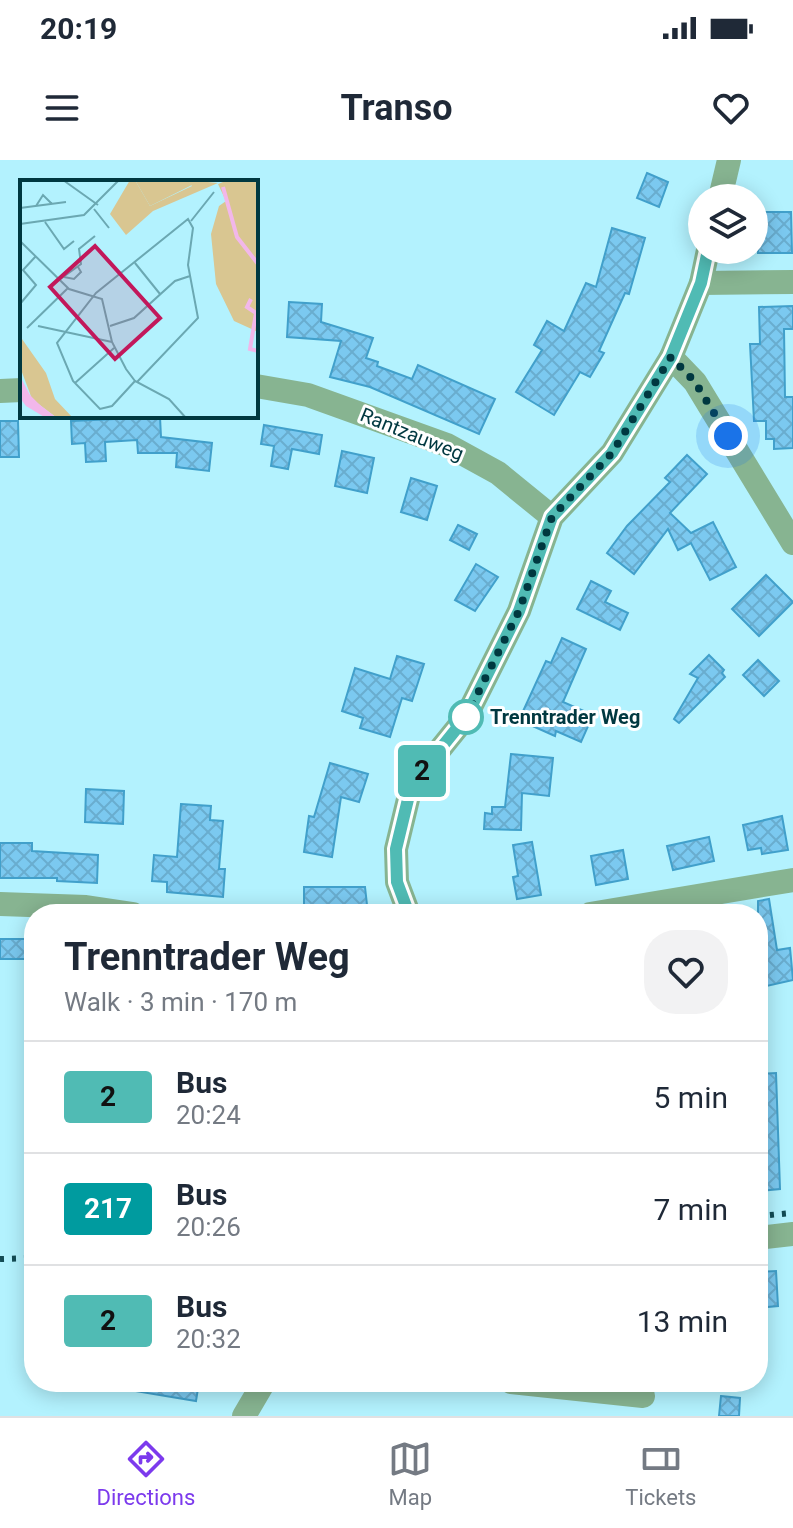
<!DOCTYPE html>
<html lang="en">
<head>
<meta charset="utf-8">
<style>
	:root { --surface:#fff; --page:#f2f2f3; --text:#1f2937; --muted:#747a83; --line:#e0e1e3; --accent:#7c3aed }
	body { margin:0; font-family:Roboto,sans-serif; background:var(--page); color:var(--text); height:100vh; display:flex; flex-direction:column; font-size:30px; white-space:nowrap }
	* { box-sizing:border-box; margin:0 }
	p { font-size:26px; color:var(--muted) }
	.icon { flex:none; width:44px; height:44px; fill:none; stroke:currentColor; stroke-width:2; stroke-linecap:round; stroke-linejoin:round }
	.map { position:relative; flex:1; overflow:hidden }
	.details { position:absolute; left:24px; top:744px; width:744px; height:488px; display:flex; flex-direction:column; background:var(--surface); border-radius:32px; box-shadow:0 4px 20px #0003 }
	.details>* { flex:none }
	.badge { padding:0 16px; border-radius:6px; font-size:28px; line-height:52px }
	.buttons { position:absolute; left:688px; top:24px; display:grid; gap:16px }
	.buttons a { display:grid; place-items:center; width:80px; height:80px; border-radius:50%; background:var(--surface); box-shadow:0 4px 20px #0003; font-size:40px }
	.you { position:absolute; width:40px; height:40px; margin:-20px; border:6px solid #fff; border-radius:50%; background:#1a73e8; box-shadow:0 0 0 12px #1a73e833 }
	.map>.badge { position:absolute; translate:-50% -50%; box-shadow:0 0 0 4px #fff }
	.round { display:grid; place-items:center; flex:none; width:84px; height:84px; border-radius:32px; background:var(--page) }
	.summary { display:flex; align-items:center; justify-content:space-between; height:136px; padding:0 40px }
	h1 { font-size:38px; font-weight:700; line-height:60px }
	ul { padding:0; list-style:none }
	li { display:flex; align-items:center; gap:24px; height:112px; padding:0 40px; border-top:2px solid var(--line) }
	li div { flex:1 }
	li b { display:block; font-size:30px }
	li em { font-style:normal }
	li .badge { min-width:88px; font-weight:700; text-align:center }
	.status { display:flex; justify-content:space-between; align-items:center; height:56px; padding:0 40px; background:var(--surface); direction:ltr }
	.status svg { height:22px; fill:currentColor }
	header { display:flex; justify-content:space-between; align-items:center; height:104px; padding:0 40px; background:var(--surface); font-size:36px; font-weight:700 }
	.tab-bar { display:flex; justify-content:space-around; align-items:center; height:112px; border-top:2px solid var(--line); background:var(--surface); font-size:22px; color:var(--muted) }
	.tab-bar a { display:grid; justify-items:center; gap:4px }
	.tab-bar .on { color:var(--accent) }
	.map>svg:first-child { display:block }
</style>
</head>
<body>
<div class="status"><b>20:19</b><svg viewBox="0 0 49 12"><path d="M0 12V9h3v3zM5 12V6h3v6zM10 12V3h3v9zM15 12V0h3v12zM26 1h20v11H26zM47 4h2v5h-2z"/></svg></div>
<header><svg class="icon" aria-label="menu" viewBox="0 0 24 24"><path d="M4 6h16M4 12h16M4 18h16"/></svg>Transo<svg class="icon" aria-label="heart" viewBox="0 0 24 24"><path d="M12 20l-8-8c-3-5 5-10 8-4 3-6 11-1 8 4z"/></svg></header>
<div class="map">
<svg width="793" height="1256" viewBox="0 0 793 1256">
	<defs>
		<pattern id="building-cross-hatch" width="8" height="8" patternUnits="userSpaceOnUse" patternTransform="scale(2)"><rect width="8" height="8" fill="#7bc9f0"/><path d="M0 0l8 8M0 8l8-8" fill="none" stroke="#69adcf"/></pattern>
	</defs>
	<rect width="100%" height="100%" fill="#b3f2fe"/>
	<g fill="url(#building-cross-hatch)" stroke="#41a0cb" stroke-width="2">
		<polygon points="647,13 668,22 659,47 637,38"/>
		<polygon points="758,52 791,52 792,93 758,93"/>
		<polygon points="612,68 645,78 629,134 625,133 599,191 604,193 590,217 580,212 554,255 516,232 542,190 534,185 547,161 564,171 586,123 596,127"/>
		<polygon points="289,142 322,144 321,162 373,178 366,198 378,202 377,206 412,219 418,205 495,239 479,274 370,227 330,217 341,181 287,177"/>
		<polygon points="793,146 793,169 784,169 785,237 793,237 793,288 774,289 774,279 766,279 766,261 754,261 750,184 760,184 759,147"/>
		<polygon points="160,257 161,277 212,283 209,311 176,307 177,293 138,293 137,280 105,282 106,301 86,302 85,283 72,284 71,261"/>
		<polygon points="0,261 18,261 19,297 0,297"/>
		<polygon points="264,265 322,275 319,294 292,289 288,309 271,306 274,286 261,284"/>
		<polygon points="342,291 374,298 367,333 335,326"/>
		<polygon points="687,295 707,314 670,353 691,373 713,362 736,407 710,420 691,383 678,390 668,369 634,414 607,393 627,366 670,322 665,318"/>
		<polygon points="411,318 437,326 427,360 401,352"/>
		<polygon points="458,365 477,374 469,390 450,380"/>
		<polygon points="476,404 498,417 475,451 455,440"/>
		<polygon points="766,415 793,442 759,476 732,449"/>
		<polygon points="591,421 611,431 605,442 628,453 620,470 577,449"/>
		<polygon points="562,478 586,489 563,542 593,555 581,582 556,571 555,576 519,560 546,501 551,503"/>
		<polygon points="709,495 724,510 722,513 725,517 679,563 674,559 698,518 690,514"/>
		<polygon points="397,496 424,504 412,541 402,538 390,577 360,568 363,558 342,551 355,508 390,519"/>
		<polygon points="758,500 779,521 764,536 743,515"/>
		<polygon points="511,594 553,598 549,636 522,633 521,670 484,669 485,653 492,654 492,647 505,647"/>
		<polygon points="330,603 368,614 359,642 341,637 332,697 304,692 309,656 314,657"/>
		<polygon points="86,629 124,631 123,664 85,662"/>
		<polygon points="181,644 211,646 210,660 223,661 219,709 225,709 223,737 167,732 167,722 152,721 154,695 177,697"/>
		<polygon points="782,656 788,690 762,694 761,688 748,690 743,665"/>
		<polygon points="709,677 714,701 673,710 667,686"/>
		<polygon points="532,682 541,735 517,739 513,717 518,716 513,685"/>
		<polygon points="0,683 32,683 32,691 98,695 97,723 57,721 57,718 0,718"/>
		<polygon points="623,690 628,719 596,725 591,696"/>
		<polygon points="304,727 365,727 368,754 304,754"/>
		<polygon points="769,739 777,790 790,788 793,820 758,828 758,741"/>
		<rect x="0" y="779" width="34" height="20"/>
		<polygon points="776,913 780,1029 758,1031 758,914"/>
		<polygon points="776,1111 778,1146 758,1148 758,1112"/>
		<polygon points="135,1222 199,1222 196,1241 135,1231"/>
		<polygon points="721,1236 740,1238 739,1256 719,1256"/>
	</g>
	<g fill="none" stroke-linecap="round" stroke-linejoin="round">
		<g stroke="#87b491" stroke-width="24">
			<polyline points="720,38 729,0"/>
			<polyline points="701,123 793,122"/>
			<polyline points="671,197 695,222 793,383"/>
			<polyline points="256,226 308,235 447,285 498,313 552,357"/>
			<polyline points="0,231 22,230"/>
			<polyline points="0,744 86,747 133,754"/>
			<polyline points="409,754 397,722 396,689 410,631 420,614 466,557 519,451 552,357 612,293 671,197 701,123 708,90"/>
			<polyline points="590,754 793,720"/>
			<polyline points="758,1078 793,1074"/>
			<polyline points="511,1222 643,1236"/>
			<polyline points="244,1256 264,1222"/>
		</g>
		<g stroke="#134b54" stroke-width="6" stroke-dasharray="4 8" stroke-linecap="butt">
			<polyline points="758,1056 793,1053"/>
			<polyline points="0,1099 34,1098"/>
		</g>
	</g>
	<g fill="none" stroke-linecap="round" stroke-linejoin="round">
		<g stroke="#fff" stroke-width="18">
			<polyline id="line" points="409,754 397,722 396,689 410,631 420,614 466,557 519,451 552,357 612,293 671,197 701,123 708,90"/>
		</g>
		<use href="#line" stroke="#50bbb4" stroke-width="12"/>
		<polyline stroke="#003840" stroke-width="8" stroke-dasharray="0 14.4" points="466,557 519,451 552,357 612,293 671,197 695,222 728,276"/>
	</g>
	<circle fill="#fff" stroke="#50bbb4" stroke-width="4" cx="466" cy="557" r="16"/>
	<g text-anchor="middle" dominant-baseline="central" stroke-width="6" stroke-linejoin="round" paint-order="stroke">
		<g font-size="20" fill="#003840" stroke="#fff">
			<text transform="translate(412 274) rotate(22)">Rantzauweg</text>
		</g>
		<g font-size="20" font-weight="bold" fill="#003840" stroke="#fff" text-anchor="start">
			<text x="490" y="557">Trenntrader Weg</text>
		</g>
	</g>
	<g transform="translate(20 20)">
		<rect width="238" height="238" fill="#b3f2fe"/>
		<path d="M115,0H167L172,5L130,26Z" fill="#d9c691"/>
		<path d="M110,0H115L130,26L172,6L167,0L198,3L133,31L106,55L90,34ZM208,0H238V152L214,141L196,104L191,54L199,26L206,21L198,4ZM2,159L26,193L35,219L53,238H37L12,219L0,187Z" fill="#d9c691"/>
		<path d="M0,196L12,219L37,238H26L6,226L0,218Z" fill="#f2b7ea"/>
		<path fill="none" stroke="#f2b7ea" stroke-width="4" d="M203,7L217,57L238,84M231,119L227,127L236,133L230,169L238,171M0,208L30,238"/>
		<path fill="none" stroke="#6ba8b2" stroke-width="2" d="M43,0L78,25M16,26L23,15L32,24M0,28L46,22M74,29L89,48M171,41L194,12M25,42L44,69L54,61M0,44L64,35L99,0M0,61L49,109L82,119L92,162L106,189L115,201L149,219L166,238M115,83L140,114M44,97L54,99L61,92L58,87M39,100L61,84L59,69L75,56M0,124L16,105L3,90L16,76M18,146L92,162M90,146L114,138L155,101L170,96M7,148L48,108M115,201L92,226L80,229L53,201L37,163L76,113L168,39L173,48L168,85L178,138L117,202M55,203L94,168"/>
		<path fill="#c2185b" fill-opacity="0.15" stroke="#c2185b" stroke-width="4" d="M75,66L140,138L95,179L30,107Z"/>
		<rect width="238" height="238" fill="none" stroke="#003840" stroke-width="4"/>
	</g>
</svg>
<div class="buttons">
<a><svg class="icon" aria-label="layers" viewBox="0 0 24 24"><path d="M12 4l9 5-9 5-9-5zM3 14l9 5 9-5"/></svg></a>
</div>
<div class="you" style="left:728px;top:276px"></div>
<b class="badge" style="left:422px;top:611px;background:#50bbb4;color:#111">2</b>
<section class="details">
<div class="summary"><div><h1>Trenntrader Weg</h1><p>Walk · 3 min · 170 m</p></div><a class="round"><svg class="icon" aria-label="heart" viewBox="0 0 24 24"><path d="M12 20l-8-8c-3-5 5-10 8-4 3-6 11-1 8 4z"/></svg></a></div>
<ul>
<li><span class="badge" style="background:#50bbb4;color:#111">2</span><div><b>Bus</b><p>20:24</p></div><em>5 min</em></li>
<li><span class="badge" style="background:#009b9f;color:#fff">217</span><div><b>Bus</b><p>20:26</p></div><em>7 min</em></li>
<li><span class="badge" style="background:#50bbb4;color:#111">2</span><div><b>Bus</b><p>20:32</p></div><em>13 min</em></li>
</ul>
</section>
</div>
<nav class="tab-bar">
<a class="on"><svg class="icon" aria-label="directions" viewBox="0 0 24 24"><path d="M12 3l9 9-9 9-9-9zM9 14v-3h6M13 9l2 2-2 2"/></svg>Directions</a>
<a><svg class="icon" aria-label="map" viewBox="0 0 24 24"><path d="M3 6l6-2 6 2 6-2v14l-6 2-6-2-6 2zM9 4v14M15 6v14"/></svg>Map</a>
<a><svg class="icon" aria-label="tickets" viewBox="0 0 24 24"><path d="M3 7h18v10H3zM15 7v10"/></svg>Tickets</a>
</nav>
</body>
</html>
